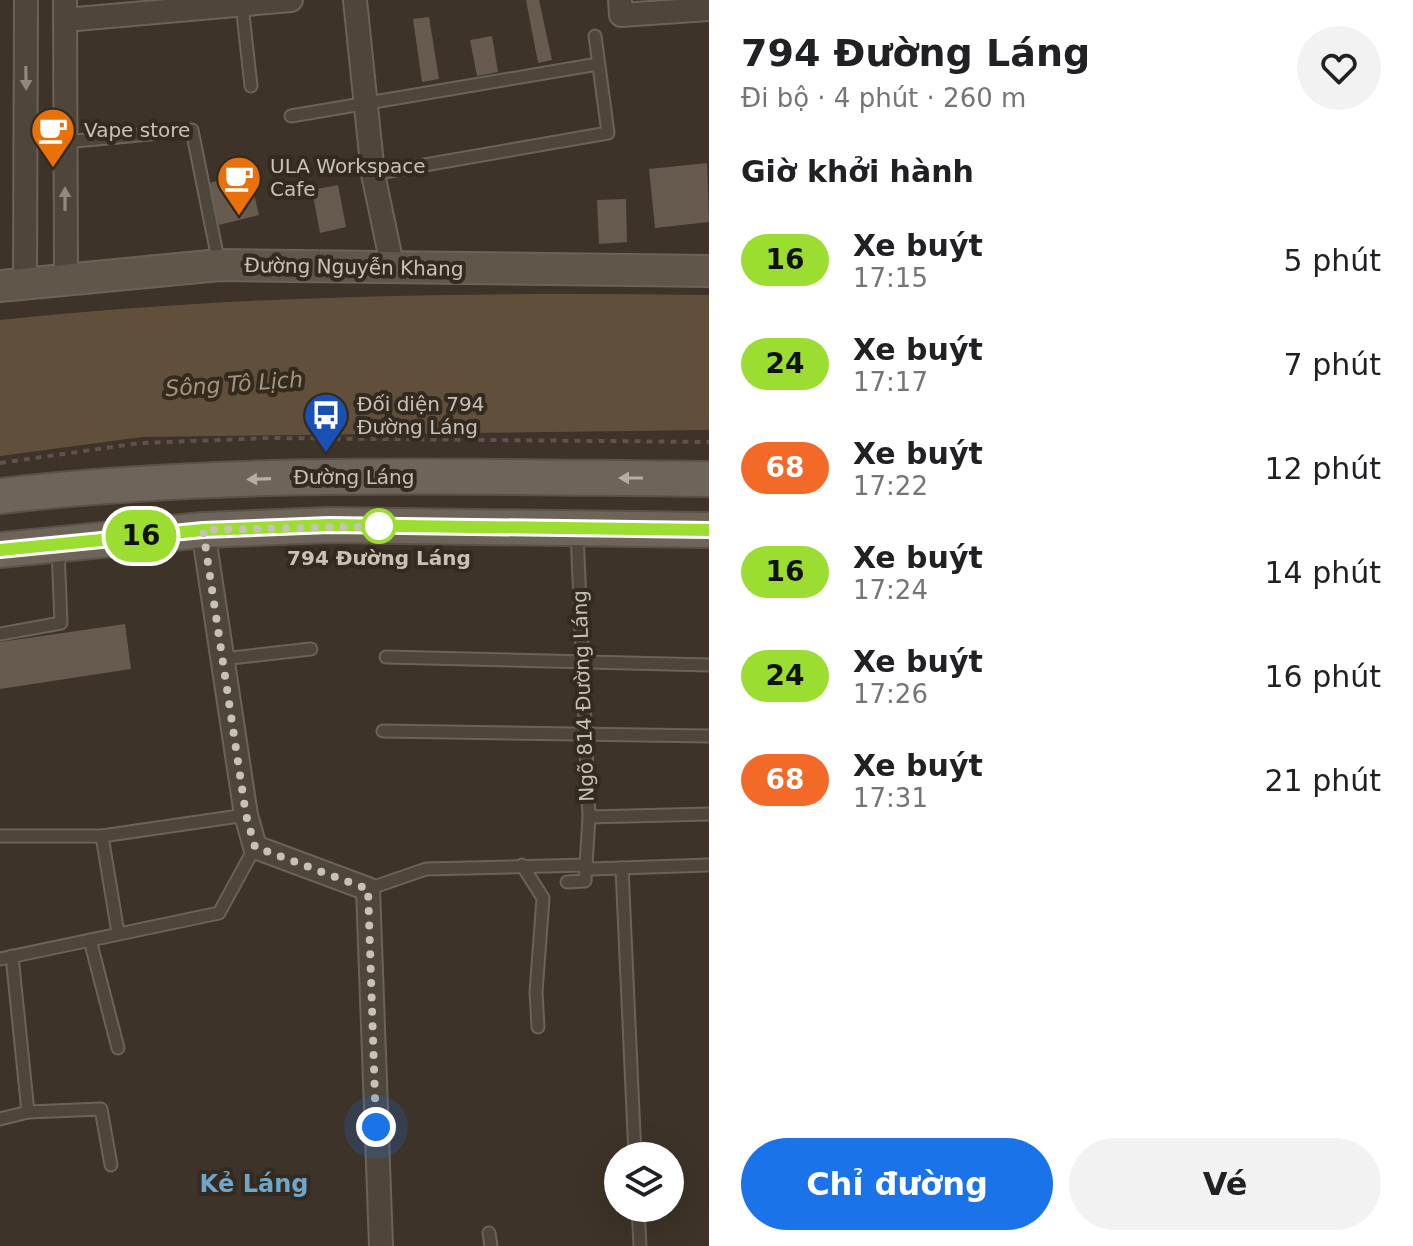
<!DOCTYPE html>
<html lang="vi">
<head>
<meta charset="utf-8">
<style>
	:root { --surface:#fff; --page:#f2f2f2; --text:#202124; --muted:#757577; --accent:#1a73e8 }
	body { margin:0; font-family:"DejaVu Sans",sans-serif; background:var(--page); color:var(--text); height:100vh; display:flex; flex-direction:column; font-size:30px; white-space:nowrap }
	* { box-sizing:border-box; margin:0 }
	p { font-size:26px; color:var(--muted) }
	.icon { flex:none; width:44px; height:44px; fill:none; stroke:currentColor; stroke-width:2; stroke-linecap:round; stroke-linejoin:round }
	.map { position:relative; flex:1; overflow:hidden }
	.panel { display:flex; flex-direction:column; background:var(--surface); width:704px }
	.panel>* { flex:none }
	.badge { padding:0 16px; border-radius:26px; font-size:28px; line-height:52px }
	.fabs { position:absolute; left:604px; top:1142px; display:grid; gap:16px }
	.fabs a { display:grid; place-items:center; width:80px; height:80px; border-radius:50%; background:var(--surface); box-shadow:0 8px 32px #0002; font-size:40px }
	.you { position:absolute; width:40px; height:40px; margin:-20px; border:6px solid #fff; border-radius:50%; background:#1a73e8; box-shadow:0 0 0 12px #1a73e833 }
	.map>.badge { position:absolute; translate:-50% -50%; box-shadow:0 0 0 4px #fff }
	h2 { padding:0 32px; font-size:30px; line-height:72px }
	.round { display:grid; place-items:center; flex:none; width:84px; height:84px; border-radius:42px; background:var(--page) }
	.headline { display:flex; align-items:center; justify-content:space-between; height:136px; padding:0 32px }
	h1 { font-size:38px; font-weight:700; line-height:60px }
	.action { display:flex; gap:16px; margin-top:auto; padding:16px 32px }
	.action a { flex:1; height:92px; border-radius:48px; background:var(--accent); color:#fff; font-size:32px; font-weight:700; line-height:92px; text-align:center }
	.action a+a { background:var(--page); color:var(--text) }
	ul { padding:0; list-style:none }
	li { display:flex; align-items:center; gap:24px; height:104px; padding:0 32px }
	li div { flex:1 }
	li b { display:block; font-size:30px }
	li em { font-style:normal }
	li .badge { min-width:88px; font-weight:700; text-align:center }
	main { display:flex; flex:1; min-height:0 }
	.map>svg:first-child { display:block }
</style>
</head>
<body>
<main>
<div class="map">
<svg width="709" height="1246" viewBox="0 0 709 1246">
	<rect width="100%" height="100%" fill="#3d3328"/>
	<path fill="#60503b" d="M709,295V430L142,437L0,456V320C235,295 473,292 709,295Z"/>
	<g fill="#665b4e">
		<polygon points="526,0 539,0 552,60 538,63"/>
		<polygon points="429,17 439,79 422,82 413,19"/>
		<polygon points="492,36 498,72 477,76 470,40"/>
		<polygon points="707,163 709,222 655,228 649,169"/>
		<polygon points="249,173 259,215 219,225 209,183"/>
		<polygon points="338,185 346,227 320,233 312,190"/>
		<polygon points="626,199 627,242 599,244 597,200"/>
		<polygon points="125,624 131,669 0,689 0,642"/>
	</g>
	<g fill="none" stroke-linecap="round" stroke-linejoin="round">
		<g stroke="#6b6359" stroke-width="15">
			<g id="lane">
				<polyline points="242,5 251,86"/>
				<polyline points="291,116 598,64"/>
				<polyline points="65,142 192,130 219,264"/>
				<polyline points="373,174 608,133 595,36"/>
				<polyline points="0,634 61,623 58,549"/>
				<polyline points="386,657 709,665"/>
				<polyline points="222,659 311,649"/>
				<polyline points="383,731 709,736"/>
				<polyline points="589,817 709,814"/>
				<polyline points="0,836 102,836 246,815"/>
				<polyline points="102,836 118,933"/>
				<polyline points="522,865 543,898 536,992 538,1027"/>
				<polyline points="622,868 635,1156"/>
				<polyline points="567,882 585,881 589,817 577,532"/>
				<polyline points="368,889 426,869 586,865 591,869 709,865"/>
				<polyline points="90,940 118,1048"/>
				<polyline points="0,959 219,913 255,847"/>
				<polyline points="28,1112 101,1109 111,1165"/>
				<polyline points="0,1119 28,1112 12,956"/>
				<polyline points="638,1208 640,1246"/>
				<polyline points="489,1233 491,1246"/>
			</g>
		</g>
		<g stroke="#6b6359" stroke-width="26">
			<g id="street">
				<polyline points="65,0 66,277"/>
				<polyline points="355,0 373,174 393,269"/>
				<polyline points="620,0 621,15 709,9"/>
				<polyline points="65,20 291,0"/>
				<polyline points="25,281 26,0"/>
				<polyline points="203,530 246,815 255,847 368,889 381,1246"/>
			</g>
		</g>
		<g stroke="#6b6359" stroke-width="34">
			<polyline id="secondary" points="0,286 220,265 709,271"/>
		</g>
		<g stroke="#5a5148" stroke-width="38">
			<g id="primary">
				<path d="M0,496C235,469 473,477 709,479"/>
				<polyline points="0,550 203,530 329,525 709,530"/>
			</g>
		</g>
		<polyline stroke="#61504e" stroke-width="4" stroke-dasharray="6 6" stroke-linecap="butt" points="0,463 140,443 271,438 709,442"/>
		<use href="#lane" stroke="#4e453b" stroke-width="11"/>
		<use href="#street" stroke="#4e453b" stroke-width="22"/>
		<use href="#secondary" stroke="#60574a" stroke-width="30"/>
		<use href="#primary" stroke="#6d645a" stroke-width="34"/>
	</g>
	<defs><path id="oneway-solid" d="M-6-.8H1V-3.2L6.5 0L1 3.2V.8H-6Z" transform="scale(2)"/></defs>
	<g fill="#918980">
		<use href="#oneway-solid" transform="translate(26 78) rotate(89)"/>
		<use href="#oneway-solid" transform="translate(65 199) rotate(-90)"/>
	</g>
	<g fill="#b6aea5">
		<use href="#oneway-solid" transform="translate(631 478) rotate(-180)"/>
		<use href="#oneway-solid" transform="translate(259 479) rotate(178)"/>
	</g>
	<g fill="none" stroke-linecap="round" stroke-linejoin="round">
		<g stroke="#fff" stroke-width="18">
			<polyline id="line" points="0,550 203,530 329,525 709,530"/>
		</g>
		<use href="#line" stroke="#9cdd31" stroke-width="12"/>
		<polyline stroke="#c8c1b8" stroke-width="8" stroke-dasharray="0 14.4" points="376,1127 368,889 255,847 246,815 203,530 390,526 379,526"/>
	</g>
	<defs>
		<g id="cafe-pin" transform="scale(2.3)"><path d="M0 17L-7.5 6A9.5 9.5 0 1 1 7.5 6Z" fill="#e8710a" stroke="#332a20"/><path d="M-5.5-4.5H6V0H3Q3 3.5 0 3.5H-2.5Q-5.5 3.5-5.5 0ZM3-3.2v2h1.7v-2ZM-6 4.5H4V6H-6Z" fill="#fff"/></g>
		<g id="bus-pin" transform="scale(2.3)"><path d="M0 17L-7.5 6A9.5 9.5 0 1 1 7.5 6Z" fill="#1a4fb4" stroke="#332a20"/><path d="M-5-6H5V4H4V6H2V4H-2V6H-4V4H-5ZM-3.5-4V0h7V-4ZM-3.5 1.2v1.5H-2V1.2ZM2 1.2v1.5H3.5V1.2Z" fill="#fff"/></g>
	</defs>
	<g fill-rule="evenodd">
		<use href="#cafe-pin" x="53" y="130"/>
		<use href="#cafe-pin" x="239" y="178"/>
		<use href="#bus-pin" x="326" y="415"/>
	</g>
	<circle fill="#fff" stroke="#9cdd31" stroke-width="4" cx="379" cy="526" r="16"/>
	<g text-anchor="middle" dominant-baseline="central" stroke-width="8" stroke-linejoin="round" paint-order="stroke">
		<g font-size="20" fill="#c8c1b8" stroke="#332a20" text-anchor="start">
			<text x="84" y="130">Vape store</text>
			<text x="270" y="166">ULA Workspace<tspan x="270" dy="23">Cafe</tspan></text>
			<text x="357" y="404">Đối diện 794<tspan x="357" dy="23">Đường Láng</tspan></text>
		</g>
		<g font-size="20" fill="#c8c1b8" stroke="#332a20">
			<text transform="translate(354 267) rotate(1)">Đường Nguyễn Khang</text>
			<text x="354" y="477">Đường Láng</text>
			<text transform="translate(583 696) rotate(-92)">Ngõ 814 Đường Láng</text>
		</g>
		<g font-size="20" font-weight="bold" fill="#c8c1b8" stroke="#332a20">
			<text x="379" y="558">794 Đường Láng</text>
		</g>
		<g font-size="22" font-style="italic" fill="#a9947b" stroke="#332a20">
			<text transform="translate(234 384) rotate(-4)">Sông Tô Lịch</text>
		</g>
		<g font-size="24" font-weight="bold" fill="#70a6cb" stroke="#332a20">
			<text x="254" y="1184">Kẻ Láng</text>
		</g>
	</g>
</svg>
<div class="fabs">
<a><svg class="icon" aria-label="layers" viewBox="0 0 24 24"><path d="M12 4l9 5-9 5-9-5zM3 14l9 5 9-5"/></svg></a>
</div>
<div class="you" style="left:376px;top:1127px"></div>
<b class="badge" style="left:141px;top:536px;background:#9cdd31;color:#111">16</b>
</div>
<section class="panel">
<div class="headline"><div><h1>794 Đường Láng</h1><p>Đi bộ · 4 phút · 260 m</p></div><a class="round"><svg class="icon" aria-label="heart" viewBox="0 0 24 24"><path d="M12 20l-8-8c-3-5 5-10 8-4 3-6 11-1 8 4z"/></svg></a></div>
<h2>Giờ khởi hành</h2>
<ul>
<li><span class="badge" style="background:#9cdd31;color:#111">16</span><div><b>Xe buýt</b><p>17:15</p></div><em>5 phút</em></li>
<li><span class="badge" style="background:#9cdd31;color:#111">24</span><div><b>Xe buýt</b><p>17:17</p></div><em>7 phút</em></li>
<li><span class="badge" style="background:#f36928;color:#fff">68</span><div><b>Xe buýt</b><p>17:22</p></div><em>12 phút</em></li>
<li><span class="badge" style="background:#9cdd31;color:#111">16</span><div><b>Xe buýt</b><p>17:24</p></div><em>14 phút</em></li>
<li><span class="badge" style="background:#9cdd31;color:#111">24</span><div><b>Xe buýt</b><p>17:26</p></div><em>16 phút</em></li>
<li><span class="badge" style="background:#f36928;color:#fff">68</span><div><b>Xe buýt</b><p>17:31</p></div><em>21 phút</em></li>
</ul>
<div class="action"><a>Chỉ đường</a><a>Vé</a></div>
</section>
</main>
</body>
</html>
